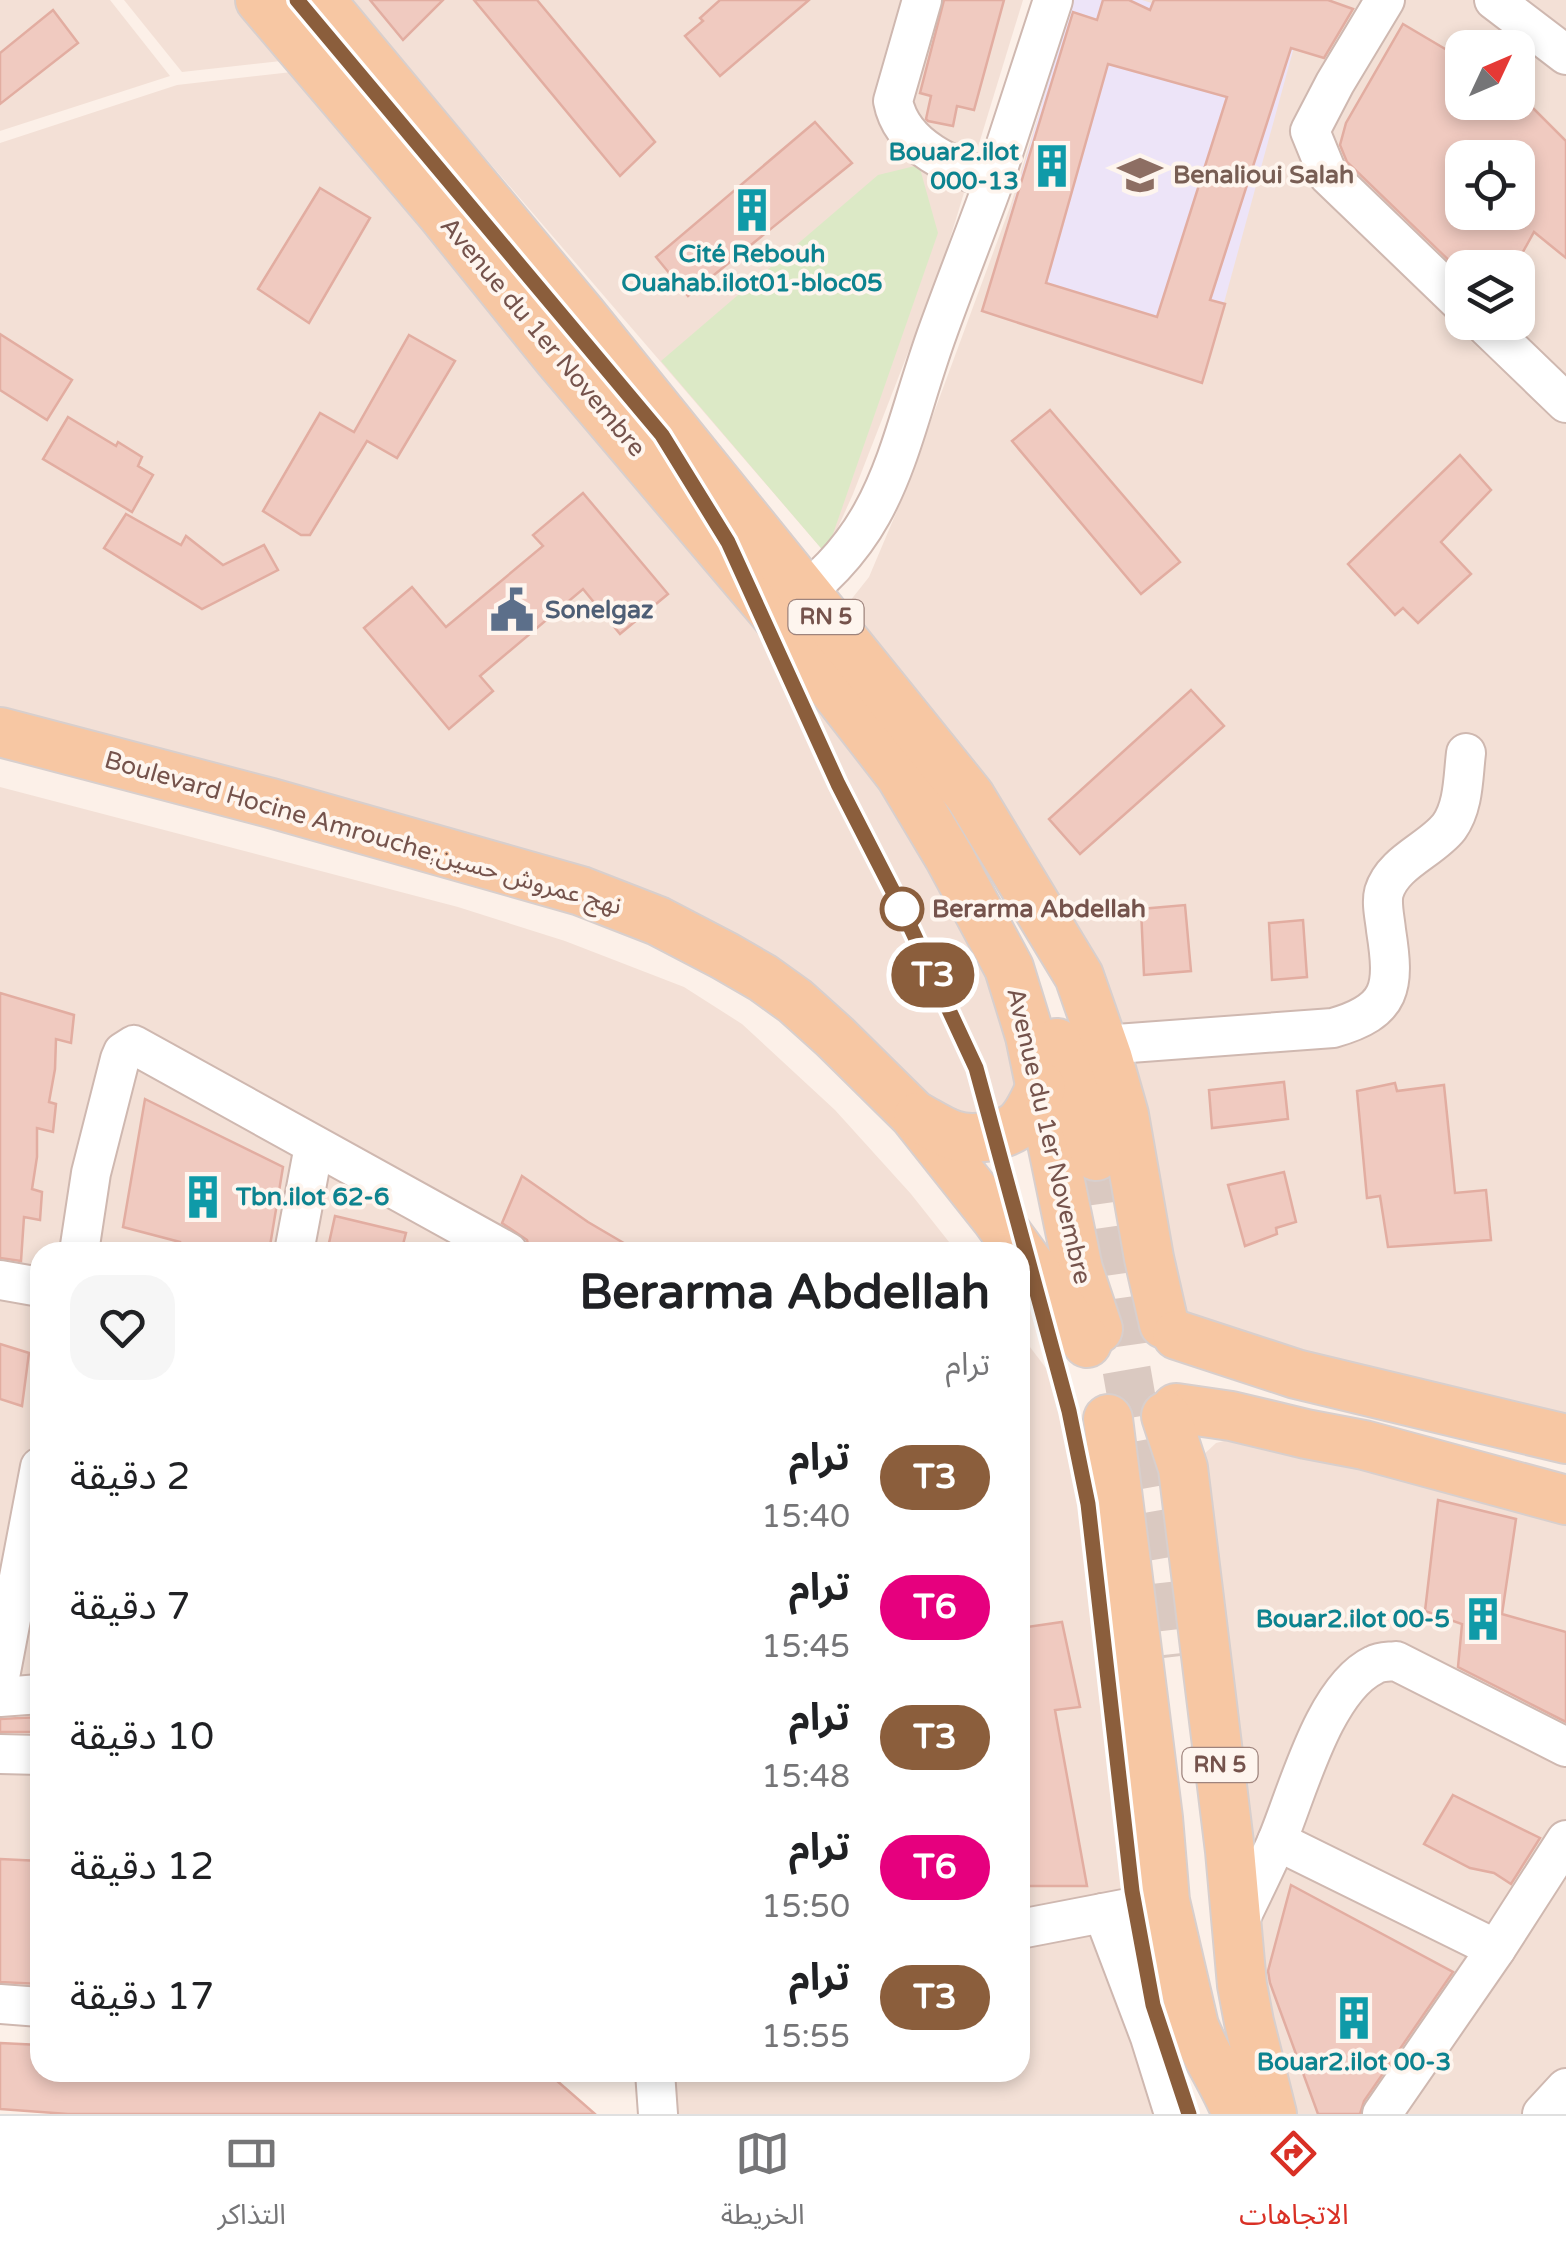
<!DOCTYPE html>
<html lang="ar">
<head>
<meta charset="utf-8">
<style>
	:root { --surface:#fff; --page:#f6f6f6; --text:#202124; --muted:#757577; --line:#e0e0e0; --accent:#d93025 }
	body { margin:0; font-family:"Varela Round","Noto Sans Arabic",sans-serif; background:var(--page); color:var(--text); direction:rtl; height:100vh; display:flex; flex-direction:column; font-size:38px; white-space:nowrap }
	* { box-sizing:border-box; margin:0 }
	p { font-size:32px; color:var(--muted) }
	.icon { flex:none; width:55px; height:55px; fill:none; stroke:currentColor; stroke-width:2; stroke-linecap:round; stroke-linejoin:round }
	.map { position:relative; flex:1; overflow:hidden; direction:ltr }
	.details { position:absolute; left:30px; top:1242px; width:1000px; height:840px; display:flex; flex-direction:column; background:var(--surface); border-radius:30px; box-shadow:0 5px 15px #0003; direction:rtl }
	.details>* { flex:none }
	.badge { padding:0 20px; border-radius:32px; font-size:35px; line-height:65px }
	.needle { width:65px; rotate:46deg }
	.buttons { position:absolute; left:1445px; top:30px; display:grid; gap:20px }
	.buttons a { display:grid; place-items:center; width:90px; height:90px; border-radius:20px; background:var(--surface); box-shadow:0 5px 15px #0003; font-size:50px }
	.map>.badge { position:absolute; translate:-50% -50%; box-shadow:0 0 0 5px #fff }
	.round { display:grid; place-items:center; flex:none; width:105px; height:105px; border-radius:30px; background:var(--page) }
	.overview { display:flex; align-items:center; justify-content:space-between; height:170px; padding:0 40px }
	h1 { font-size:48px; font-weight:700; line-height:75px }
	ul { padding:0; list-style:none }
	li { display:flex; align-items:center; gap:30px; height:130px; padding:0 40px }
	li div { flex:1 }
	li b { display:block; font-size:38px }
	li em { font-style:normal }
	li .badge { min-width:110px; font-weight:700; text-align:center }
	.tabs { display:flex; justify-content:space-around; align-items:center; height:140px; border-top:2px solid var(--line); background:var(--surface); font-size:28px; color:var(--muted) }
	.tabs a { display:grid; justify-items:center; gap:5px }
	.tabs .active { color:var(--accent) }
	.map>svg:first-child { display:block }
</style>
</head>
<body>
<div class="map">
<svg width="1566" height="2114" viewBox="0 0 1566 2114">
	<rect width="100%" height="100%" fill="#fcf0e8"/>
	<g fill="#f3e0d6" fill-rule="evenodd">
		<polygon points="0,0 110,0 170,76 0,131"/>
		<polygon points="124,0 241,0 290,60 182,72"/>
		<polygon points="353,0 1023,0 941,268 853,494 826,554 426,89"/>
		<path d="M1074,0H1566V403L1482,323L1518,322V268H1462V304L1302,130L1462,316V322L1469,323L1566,416V1435L1186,1323L1137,1112L835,620L869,577L902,499L1010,207ZM1462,48H1518V102H1462ZM1462,158H1518V212H1462Z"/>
		<polygon points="301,71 888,781 985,959 1025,1083 1014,1108 958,1122 780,972 0,724 0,143 177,85"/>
		<polygon points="0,787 458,907 565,941 684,987 742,1024 835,1110 911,1194 957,1252 522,1252 127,1032 71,1252 40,1252 40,1275 0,1269"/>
		<polygon points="134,1055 305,1150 286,1252 94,1252"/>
		<polygon points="321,1160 487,1252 304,1252"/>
		<polygon points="0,1291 40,1298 40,1419 0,1631"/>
		<polygon points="1020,1334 1081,1414 1095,1479 1153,1907 1020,1921"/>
		<polygon points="1236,1438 1566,1512 1566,2080 1535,2114 1289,2114 1268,2073 1200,1458 1216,1443"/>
		<polygon points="40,1522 40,1685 7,1688"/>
		<polygon points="0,1763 40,1764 40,1999 0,1996"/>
		<polygon points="1095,1925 1169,2114 664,2114 664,2073 1020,2072 1020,1938"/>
	</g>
	<polygon fill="#ede4f8" points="1072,0 1142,0 1294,47 1202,383 982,311"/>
	<polygon fill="#dce9c6" points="919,165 938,233 826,554 661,361 878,175"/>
	<g fill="#f0cac0" stroke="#e2ada1" stroke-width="2.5" fill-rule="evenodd">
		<polygon points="370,0 443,0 403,40"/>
		<polygon points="474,0 537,0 655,142 620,176"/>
		<polygon points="720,0 809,0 720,76 685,36 703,21 700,18"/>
		<polygon points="944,0 1004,0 974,110 957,106 953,126 928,121 926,119 931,96 920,93"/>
		<path d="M1103,0H1129L1150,10L1154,0H1328L1353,9L1324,58L1291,48L1210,300L1225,304L1202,383L982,311L1073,12L1097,20ZM1108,64L1227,97L1157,317L1046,283Z"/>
		<polygon points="53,10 78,43 0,104 0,53"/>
		<path d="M1403,24L1462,59V102H1527L1566,141V258L1534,232L1514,268H1462V273L1347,162L1340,145L1346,123ZM1462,158H1518V212H1462Z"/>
		<polygon points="815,122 852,163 688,296 656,257"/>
		<polygon points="320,188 370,218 309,323 258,289"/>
		<polygon points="0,334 72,380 47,420 0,390"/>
		<polygon points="409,335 455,361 397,458 367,441 310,535 301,535 263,511 320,413 354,432"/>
		<polygon points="1050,410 1180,562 1141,594 1012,441"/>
		<polygon points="68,417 116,446 118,442 142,457 138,466 153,475 132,512 43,459"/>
		<polygon points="1460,455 1491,490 1441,542 1471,574 1418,623 1403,608 1395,615 1348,564"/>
		<polygon points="583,493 668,594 620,634 583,589 480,676 493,691 449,729 364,628 412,587 446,627 543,546 533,535"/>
		<polygon points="126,514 181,545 186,536 223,565 264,545 278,570 202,609 104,548"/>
		<polygon points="1191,690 1224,726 1080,854 1049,819"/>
		<polygon points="1185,905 1191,971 1144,975 1141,909"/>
		<polygon points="1303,920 1307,977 1272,980 1269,923"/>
		<polygon points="0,993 74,1015 71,1043 56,1039 55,1069 49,1102 56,1104 53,1132 37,1128 37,1157 32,1189 42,1192 40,1220 24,1217 21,1261 0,1258"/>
		<polygon points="1284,1082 1288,1119 1212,1128 1209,1090"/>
		<polygon points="1395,1083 1397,1091 1444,1085 1455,1193 1486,1190 1491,1240 1388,1247 1380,1196 1367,1198 1357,1091"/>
		<polygon points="145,1099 283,1167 269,1252 179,1252 180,1242 123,1227"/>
		<polygon points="1284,1172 1296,1222 1276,1228 1277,1234 1245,1246 1228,1185"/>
		<polygon points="522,1176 588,1222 639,1252 530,1252 527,1240 502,1223"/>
		<polygon points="335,1216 406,1233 401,1252 327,1252"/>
		<polygon points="0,1344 29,1353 22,1406 0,1399"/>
		<polygon points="1438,1500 1516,1519 1502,1614 1566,1632 1566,1722 1458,1667 1462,1624 1425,1611"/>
		<polygon points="1062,1622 1080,1707 1055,1710 1087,1886 1020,1886 1020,1628"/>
		<polygon points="40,1717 40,1732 0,1732 0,1719"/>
		<polygon points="1453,1795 1540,1838 1511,1884 1494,1873 1470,1868 1424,1844"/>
		<polygon points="0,1859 40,1861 40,1984 0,1982"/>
		<polygon points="1291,1885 1453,1972 1364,2101 1360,2114 1318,2114 1270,1983 1268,1971"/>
		<polygon points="0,2043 40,2045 40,2072 525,2073 556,2080 595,2114 68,2114 0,2109"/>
	</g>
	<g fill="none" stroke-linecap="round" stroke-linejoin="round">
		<polyline stroke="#dac9c1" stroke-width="48" stroke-dasharray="48 24" stroke-linecap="butt" points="1096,1156 1124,1355 1163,1577 1172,1657"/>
		<g stroke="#cfb8b0" stroke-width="42">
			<g id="minor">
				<path d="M922,0L893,101C902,148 954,167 994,181"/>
				<polyline points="1385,0 1335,83 1310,131 1328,175 1462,304"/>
				<polyline points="1494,0 1566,55"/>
				<polyline points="1482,322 1566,403"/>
				<path d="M782,609C892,536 897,444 938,331C956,281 976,231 994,181C1014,121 1033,60 1053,0"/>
				<path d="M1103,1045L1333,1028C1393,1011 1395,987 1386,930C1385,919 1381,903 1384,892C1393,862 1431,850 1449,827C1464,806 1463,777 1466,753"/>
				<polyline points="79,1252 91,1173 120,1059 123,1052 134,1045 508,1252"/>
				<polyline points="294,1252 314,1146"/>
				<polyline points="0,1280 40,1287"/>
				<polyline points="0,1677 40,1467"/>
				<polyline points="0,1697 40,1694"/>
				<polyline points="0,1754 40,1755"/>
				<polyline points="1277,1841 1496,1949 1566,1840"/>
				<polyline points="1103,1913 1150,2037 1174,2114"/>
				<path d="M1237,1926C1250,1898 1265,1869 1277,1841C1298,1791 1324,1689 1374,1665C1381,1661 1388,1662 1396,1661L1566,1747"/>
				<polyline points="1020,1929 1165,1901"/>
				<polyline points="0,2004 40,2007"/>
				<polyline points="655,2072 658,2114"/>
				<polyline points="1382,2114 1496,1949"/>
				<polyline points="1542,2114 1566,2088"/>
			</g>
		</g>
		<g stroke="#d8cfcd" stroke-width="52">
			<g id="major">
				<polyline points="260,0 441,213 558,358 775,614 900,775 949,857 1009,968 1030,1036 1078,1269 1098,1329"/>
				<polyline points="320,0 582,315 970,796 1079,976 1108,1059 1124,1115 1149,1258 1164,1324"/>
				<polyline points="0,732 271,803 581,891 658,921 725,956 763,978 795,1001 835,1037 914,1115 995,1217 1087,1343"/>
				<polyline points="1057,1043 1096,1156"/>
				<path d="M918,1117C929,1123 941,1131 953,1135C971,1141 999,1137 1015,1127C1028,1118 1034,1100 1041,1087"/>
				<polyline points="1177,1335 1296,1374 1566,1439"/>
				<polyline points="1176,1408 1231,1416 1306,1434 1364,1445 1566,1500"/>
				<polyline points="1166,1416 1183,1468 1230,1851 1242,1985 1249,2022 1272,2114"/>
				<path d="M1108,1419L1158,1818L1165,1901L1194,2026C1206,2057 1225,2083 1237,2114"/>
			</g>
		</g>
		<use href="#minor" stroke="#fff" stroke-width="38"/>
		<use href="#major" stroke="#f7c7a3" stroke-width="48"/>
		<polyline stroke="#b0a6c6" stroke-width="2.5" points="297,0 663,435 728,542 839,784 902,909 976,1068 1069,1411 1088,1504 1132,1891 1153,2005 1189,2114"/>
	</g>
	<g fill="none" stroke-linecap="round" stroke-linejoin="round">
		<g stroke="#fff" stroke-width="22">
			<polyline id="line" points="297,0 662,435 728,542 838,784 902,909 976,1068 1069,1411 1088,1504 1132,1891 1153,2005 1189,2114"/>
		</g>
		<use href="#line" stroke="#8b5e3c" stroke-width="15"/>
	</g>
	<defs>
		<g id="building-bare" transform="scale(3.45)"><path d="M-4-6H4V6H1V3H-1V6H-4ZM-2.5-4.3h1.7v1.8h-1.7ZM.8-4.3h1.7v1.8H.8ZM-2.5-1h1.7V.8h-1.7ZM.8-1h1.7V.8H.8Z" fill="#0f9aa8" stroke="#fef5ee" stroke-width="2.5" paint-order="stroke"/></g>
		<g id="school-bare" transform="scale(3.45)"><path d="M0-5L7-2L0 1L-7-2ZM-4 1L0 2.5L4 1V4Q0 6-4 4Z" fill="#8d6e63" stroke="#fef5ee" stroke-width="2.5" paint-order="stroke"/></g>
		<g id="civic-bare" transform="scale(3.45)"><path d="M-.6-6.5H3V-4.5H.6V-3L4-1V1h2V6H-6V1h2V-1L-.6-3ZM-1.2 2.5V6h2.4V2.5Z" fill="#5c6f8a" stroke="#fef5ee" stroke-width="2.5" paint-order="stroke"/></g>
	</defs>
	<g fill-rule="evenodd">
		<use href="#building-bare" x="1052" y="166"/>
		<use href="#school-bare" x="1140" y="175"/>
		<use href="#building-bare" x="752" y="210"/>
		<use href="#civic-bare" x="512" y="610"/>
		<use href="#building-bare" x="203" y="1197"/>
		<use href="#building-bare" x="1483" y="1619"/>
		<use href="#building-bare" x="1354" y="2018"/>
	</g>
	<circle fill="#fff" stroke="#8b5e3c" stroke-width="5" cx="902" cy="909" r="20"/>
	<g text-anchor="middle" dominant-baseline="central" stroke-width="8" stroke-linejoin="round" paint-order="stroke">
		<g fill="#fef5ee" stroke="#9e847d" stroke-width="2.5">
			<rect x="788.5" y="600" width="75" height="34" rx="8"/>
			<rect x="1182.5" y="1748" width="75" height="34" rx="8"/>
		</g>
		<g font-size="22" font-weight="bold" fill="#75534c">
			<text x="826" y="617">RN 5</text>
			<text x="1220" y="1765">RN 5</text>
		</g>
		<g font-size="25" font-weight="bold" fill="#0d838f" stroke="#fef5ee" text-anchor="end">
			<text x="1019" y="152">Bouar2.ilot<tspan x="1019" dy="29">000-13</tspan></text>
			<text x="752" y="254" text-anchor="middle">Cité Rebouh<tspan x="752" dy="29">Ouahab.ilot01-bloc05</tspan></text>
			<text x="236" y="1197" text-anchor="start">Tbn.ilot 62-6</text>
			<text x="1450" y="1619">Bouar2.ilot 00-5</text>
			<text x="1354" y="2062" text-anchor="middle">Bouar2.ilot 00-3</text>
		</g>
		<g font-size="25" font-weight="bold" fill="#785e54" stroke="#fef5ee" text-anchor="start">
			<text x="1173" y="175">Benalioui Salah</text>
		</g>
		<g font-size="25" fill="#75534c" stroke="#fef5ee">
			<text transform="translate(543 337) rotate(50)">Avenue du 1er Novembre</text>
			<text transform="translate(363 833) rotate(16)">Boulevard Hocine Amrouche;نهج عمروش حسين</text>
			<text transform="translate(1049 1136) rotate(77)">Avenue du 1er Novembre</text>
		</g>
		<g font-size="25" font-weight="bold" fill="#4e5e75" stroke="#fef5ee" text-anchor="start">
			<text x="545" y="610">Sonelgaz</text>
		</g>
		<g font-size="25" font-weight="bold" fill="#75534c" stroke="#fef5ee" text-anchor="start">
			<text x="932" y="909">Berarma Abdellah</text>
		</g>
	</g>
</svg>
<div class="buttons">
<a><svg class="needle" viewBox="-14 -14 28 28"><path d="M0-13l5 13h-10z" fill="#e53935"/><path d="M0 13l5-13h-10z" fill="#757577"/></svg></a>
<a><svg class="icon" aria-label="locate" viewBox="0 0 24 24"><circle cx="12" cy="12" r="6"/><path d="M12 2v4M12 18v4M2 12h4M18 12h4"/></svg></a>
<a><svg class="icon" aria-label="layers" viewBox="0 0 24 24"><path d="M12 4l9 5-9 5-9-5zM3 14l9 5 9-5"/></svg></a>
</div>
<b class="badge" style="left:933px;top:975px;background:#8b5e3c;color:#fff">T3</b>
<section class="details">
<div class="overview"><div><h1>Berarma Abdellah</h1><p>ترام</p></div><a class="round"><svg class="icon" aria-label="heart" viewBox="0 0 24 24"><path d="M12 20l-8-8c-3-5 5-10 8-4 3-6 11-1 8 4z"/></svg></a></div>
<ul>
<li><span class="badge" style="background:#8b5e3c;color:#fff">T3</span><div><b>ترام</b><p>15:40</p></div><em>2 دقيقة</em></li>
<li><span class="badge" style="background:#e6007e;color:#fff">T6</span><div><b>ترام</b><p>15:45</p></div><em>7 دقيقة</em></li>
<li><span class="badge" style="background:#8b5e3c;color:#fff">T3</span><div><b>ترام</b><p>15:48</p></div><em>10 دقيقة</em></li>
<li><span class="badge" style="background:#e6007e;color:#fff">T6</span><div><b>ترام</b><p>15:50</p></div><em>12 دقيقة</em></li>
<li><span class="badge" style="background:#8b5e3c;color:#fff">T3</span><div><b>ترام</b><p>15:55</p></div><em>17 دقيقة</em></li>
</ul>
</section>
</div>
<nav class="tabs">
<a class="active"><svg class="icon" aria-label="directions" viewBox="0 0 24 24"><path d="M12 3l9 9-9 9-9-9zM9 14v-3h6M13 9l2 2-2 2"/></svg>الاتجاهات</a>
<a><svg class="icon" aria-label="map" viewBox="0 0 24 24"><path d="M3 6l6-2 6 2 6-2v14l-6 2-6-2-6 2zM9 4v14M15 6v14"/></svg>الخريطة</a>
<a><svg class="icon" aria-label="tickets" viewBox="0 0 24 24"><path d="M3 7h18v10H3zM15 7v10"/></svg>التذاكر</a>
</nav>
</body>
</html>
